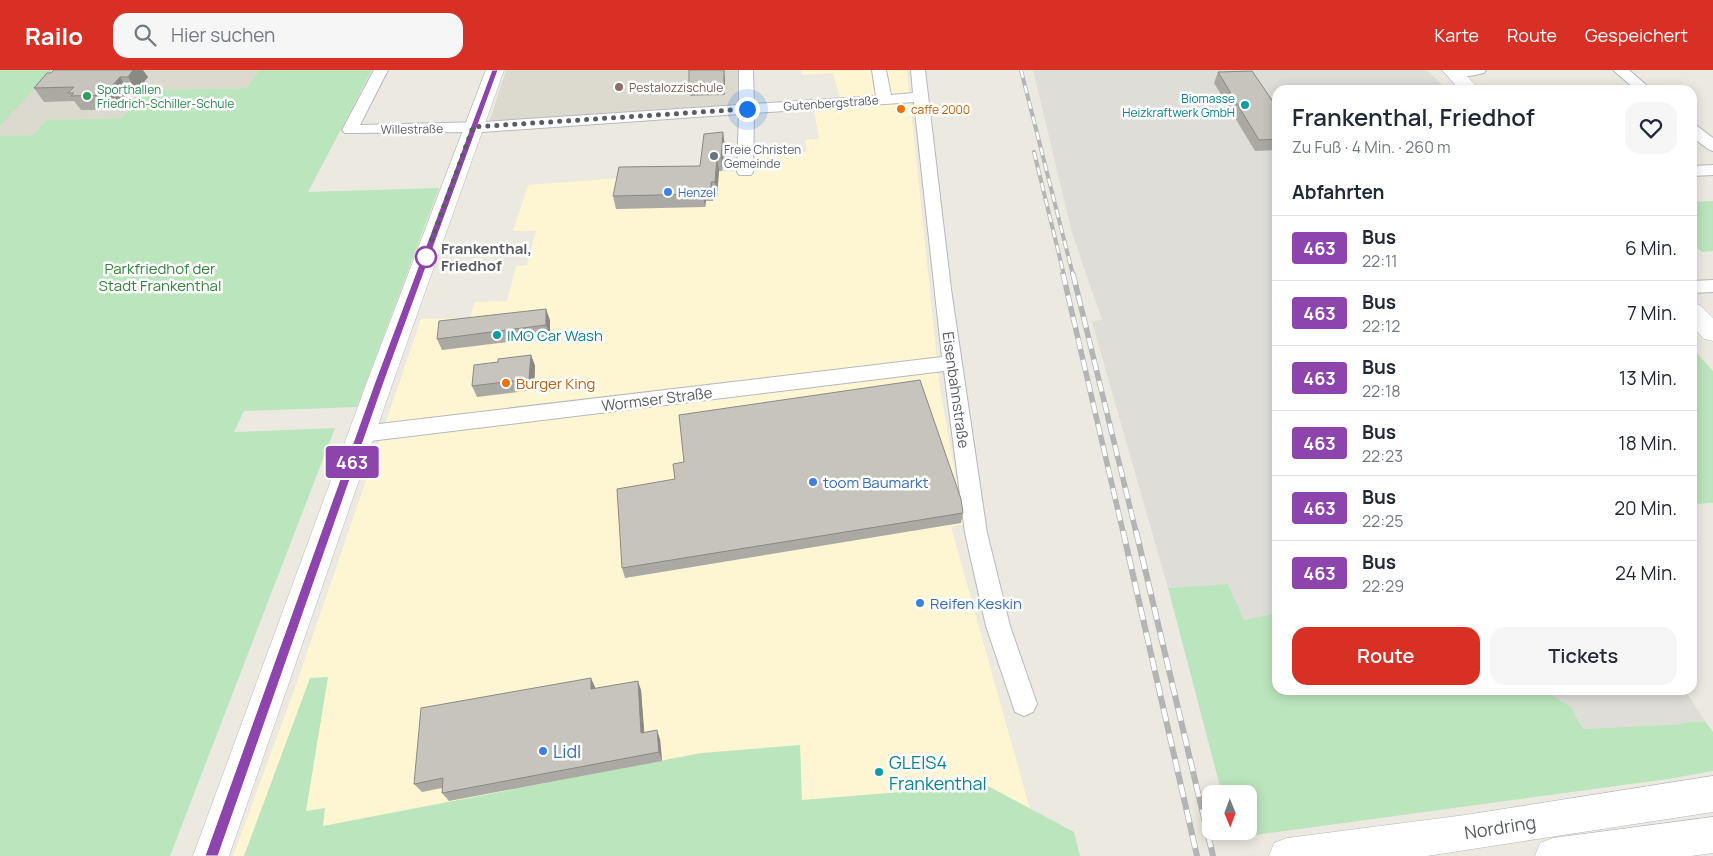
<!DOCTYPE html>
<html lang="de">
<head>
<meta charset="utf-8">
<style>
	:root { --surface:#fff; --page:#f6f6f7; --text:#1f2937; --muted:#747a83; --line:#e0e1e3; --accent:#d93025 }
	body { margin:0; font-family:Manrope,sans-serif; background:var(--page); color:var(--text); height:100vh; display:flex; flex-direction:column; font-size:19px; white-space:nowrap }
	* { box-sizing:border-box; margin:0 }
	p { font-size:16px; color:var(--muted) }
	.icon { flex:none; width:28px; height:28px; fill:none; stroke:currentColor; stroke-width:2; stroke-linecap:round; stroke-linejoin:round }
	.map { position:relative; flex:1; overflow:hidden }
	.side { position:absolute; left:1272px; top:15px; width:425px; height:610px; display:flex; flex-direction:column; background:var(--surface); border-radius:15px; box-shadow:0 2px 12px #0003 }
	.side>* { flex:none }
	.badge { padding:0 10px; border-radius:4px; font-size:18px; line-height:32px }
	.needle { width:32px; rotate:179deg }
	.fabs { position:absolute; left:1202px; top:715px; display:grid; gap:10px }
	.fabs a { display:grid; place-items:center; width:55px; height:55px; border-radius:10px; background:var(--surface); box-shadow:0 2px 12px #0003; font-size:25px }
	.you { position:absolute; width:25px; height:25px; margin:-12px; border:4px solid #fff; border-radius:50%; background:#1a73e8; box-shadow:0 0 0 8px #1a73e833 }
	.map>.badge { position:absolute; translate:-50% -50%; box-shadow:0 0 0 2px #fff }
	h2 { padding:0 20px; font-size:19px; line-height:45px }
	.round { display:grid; place-items:center; flex:none; width:52px; height:52px; border-radius:15px; background:var(--page) }
	.summary { display:flex; align-items:center; justify-content:space-between; height:85px; padding:0 20px }
	h1 { font-size:24px; font-weight:600; line-height:38px }
	.primary-button { display:flex; gap:10px; margin-top:auto; padding:10px 20px }
	.primary-button a { flex:1; height:58px; border-radius:15px; background:var(--accent); color:#fff; font-size:20px; font-weight:600; line-height:58px; text-align:center }
	.primary-button a+a { background:var(--page); color:var(--text) }
	ul { padding:0; list-style:none }
	li { display:flex; align-items:center; gap:15px; height:65px; padding:0 20px; border-top:1px solid var(--line) }
	li div { flex:1 }
	li b { display:block; font-size:19px }
	li em { font-style:normal }
	li .badge { min-width:55px; font-weight:700; text-align:center }
	header { display:flex; align-items:center; gap:30px; box-sizing:border-box; height:70px; padding:0 25px; background:var(--accent); color:#fff }
	header strong { font-size:24px }
	nav { display:flex; gap:28px; margin-inline-start:auto; font-size:18px }
	.search { width:350px; height:45px; background:var(--page); display:flex; align-items:center; gap:12px; box-sizing:border-box; padding:0 18px; border-radius:15px; color:var(--muted); font-size:19px }
	.map>svg:first-child { display:block }
</style>
</head>
<body>
<header>
<strong>Railo</strong>
<div class="search"><svg class="icon" aria-label="search" viewBox="0 0 24 24"><circle cx="10" cy="10" r="6"/><path d="M15 15l6 6"/></svg>Hier suchen</div>
<nav><a>Karte</a><a>Route</a><a>Gespeichert</a></nav>
</header>
<div class="map">
<svg width="1713" height="786" viewBox="0 0 1713 786">
	<rect width="100%" height="100%" fill="#eceae0"/>
	<polygon fill="#fef6d3" points="801,0 907,0 940,319 964,454 951,457 1043,786 233,786 295,618 421,249 470,248 475,232 507,231 516,196 527,195 536,161 513,161 528,115 701,102 757,101 758,85 807,82 805,70 819,69 814,40 843,38 833,3 802,5"/>
	<g fill="#dfddd8">
		<polygon points="1033,0 1427,0 1447,20 1278,20 1277,543 1244,550 1228,514 1168,518 1096,266 1092,251 1102,250 1072,163"/>
		<polygon points="1544,620 1685,620 1705,651 1682,653 1682,654 1583,659 1571,637"/>
	</g>
	<g fill="#dcd9ce">
		<polygon points="0,0 259,0 247,18 144,20 122,48 46,50 33,65 0,66"/>
		<polygon points="506,0 738,0 739,35 489,53"/>
	</g>
	<g fill="#bbe5bd">
		<polygon points="0,0 52,0 0,56"/>
		<polygon points="259,0 372,0 308,122 439,118 357,337 244,341 234,362 335,358 170,786 0,786 0,66 33,65 46,50 122,48 144,20 247,18"/>
		<polygon points="1713,131 1713,181 1702,182 1693,174 1693,132"/>
		<polygon points="1692,278 1713,301 1713,433 1693,434"/>
		<polygon points="1228,514 1244,550 1277,543 1278,620 1544,620 1571,637 1583,659 1682,654 1681,653 1705,651 1713,662 1713,701 1668,709 1234,768 1232,761 1249,761 1249,724 1222,724 1168,518"/>
		<polygon points="328,607 306,741 325,738 323,756 701,683 800,675 802,730 986,715 1074,762 1080,786 244,786 310,608"/>
	</g>
	<g fill="none" stroke-linecap="round" stroke-linejoin="round">
		<g stroke="#b6b8bd" stroke-width="2">
			<g id="street">
				<polygon points="374,0 388,0 360,55 483,52 739,35 739,0 753,0 754,34 876,26 872,0 886,0 891,25 913,23 911,0 925,0 951,219 987,463 1010,556 1037,634 1033,642 1024,646 1015,642 986,556 965,463 944,301 362,372 355,370 352,364 355,358 362,356 942,287 914,32 754,43 753,102 751,105 739,105 737,102 739,44 483,62 345,63 342,60"/>
				<path d="M1447,0H1486L1484,3C1473,6 1459,8 1448,5L1446,2Z"/>
				<polygon points="1613,0 1629,0 1652,20 1636,20"/>
				<polygon points="1692,55 1697,56 1713,68 1713,81 1708,79 1692,67"/>
				<polygon points="1713,95 1713,105 1692,106 1692,96"/>
				<polygon points="1713,210 1713,222 1692,223 1692,211"/>
			</g>
		</g>
		<g stroke="#b6b9bf" stroke-width="1">
			<g id="secondary">
				<polygon points="486,0 504,0 393,312 229,786 193,786 367,312"/>
				<polygon points="1442,0 1461,0 1480,20 1460,20"/>
				<polygon points="1692,233 1700,235 1713,248 1713,271 1704,269 1692,256"/>
				<polygon points="1713,706 1713,742 1427,786 1269,786 1274,773 1287,768 1465,745"/>
				<polygon points="1713,747 1713,783 1691,786 1535,786 1540,773 1553,768"/>
			</g>
		</g>
		<use href="#street" fill="#fff" fill-rule="evenodd"/>
		<use href="#secondary" fill="#fff" fill-rule="evenodd"/>
		<g stroke="#b3b4b4" stroke-width="4">
			<g id="rail-far2">
				<polyline points="1021,0 1073,205"/>
				<polyline points="1034,82 1064,205"/>
			</g>
		</g>
		<g stroke="#b3b4b4" stroke-width="5.5">
			<g id="rail-far1">
				<polyline points="1063,204 1123,462"/>
				<polyline points="1073,204 1136,462"/>
			</g>
		</g>
		<g stroke="#b3b4b4" stroke-width="6">
			<g id="rail">
				<polyline points="1123,461 1197,786"/>
				<polyline points="1136,461 1213,786"/>
			</g>
		</g>
		<use href="#rail-far2" stroke="#fff" stroke-width="2.5" stroke-dasharray="8" stroke-linecap="butt"/>
		<use href="#rail-far1" stroke="#fff" stroke-width="4" stroke-dasharray="11" stroke-linecap="butt"/>
		<use href="#rail" stroke="#fff" stroke-width="4.5" stroke-dasharray="13" stroke-linecap="butt"/>
	</g>
	<g fill="#aba9a3">
		<polygon points="1218,2 1278,39 1278,80 1255,81 1214,13"/>
		<polygon points="47,3 148,7 137,21 129,21 114,40 81,40 74,31 44,32 34,18"/>
		<polygon points="725,8 725,25 690,26 689,15"/>
		<polygon points="725,76 722,101 719,101 717,126 713,126 713,131 706,131 705,137 616,139 613,126 700,96"/>
		<polygon points="550,250 550,267 442,280 437,269"/>
		<polygon points="531,285 535,296 534,320 477,327 472,316 498,292"/>
		<polygon points="675,409 963,443 961,453 625,508 622,498"/>
		<polygon points="595,617 595,618 641,620 644,662 660,669 662,691 449,731 442,723 442,718 422,722 414,714"/>
	</g>
	<g fill="#8b8984">
		<polygon points="133,0 143,0 148,7 137,21 128,7"/>
		<polygon points="724,0 725,8 725,25 724,14"/>
		<polygon points="120,7 129,21 114,40 104,25"/>
		<polygon points="723,62 725,76 722,101 721,88"/>
		<polygon points="717,88 719,101 717,126 715,112"/>
		<polygon points="711,112 713,126 713,131 711,118"/>
		<polygon points="704,118 706,131 705,137 703,124"/>
		<polygon points="546,239 550,250 550,267 546,255"/>
		<polygon points="531,285 535,296 534,320 529,309"/>
		<polygon points="591,608 595,617 595,628 591,619"/>
		<polygon points="638,611 641,620 645,672 641,663"/>
		<polygon points="657,660 660,669 662,691 659,682"/>
	</g>
	<g fill="#c7c4bd" stroke="#8b8984">
		<polygon points="54,0 133,0 128,7 120,7 104,25 71,26 74,23 68,23 74,17 34,18 47,3 51,3"/>
		<polygon points="689,0 724,0 724,14 689,15"/>
		<polygon points="1252,1 1278,39 1278,69 1259,70 1218,2"/>
		<polygon points="723,62 721,88 717,88 715,112 711,112 711,118 704,118 703,124 613,126 619,97 700,96 704,64"/>
		<polygon points="546,239 546,255 437,269 439,251"/>
		<polygon points="531,285 529,309 472,316 474,295 498,292 498,289"/>
		<polygon points="920,310 961,429 963,443 622,498 617,419 675,409 673,394 684,392 679,345"/>
		<polygon points="591,608 591,619 638,611 641,663 657,660 659,682 442,723 443,708 414,714 421,638"/>
	</g>
	<polygon fill="#8e44ad" stroke="#fff" points="492,0 498,0 384,312 218,786 205,786 375,312"/>
	<g fill="none" stroke-linecap="round" stroke-linejoin="round">
		<polyline stroke="#595c61" stroke-width="5" stroke-dasharray="0 9" points="426,187 424,191 473,57 747,39"/>
	</g>
	<circle fill="#8d6e63" stroke="#fff" stroke-width="2" cx="619" cy="17" r="5"/>
	<circle fill="#2e9e5b" stroke="#fff" stroke-width="2" cx="87" cy="26" r="5"/>
	<g fill="#0f9aa8" stroke="#fff" stroke-width="2">
		<circle cx="1245" cy="35" r="5"/>
		<circle cx="497" cy="265" r="5"/>
		<circle cx="879" cy="702" r="5"/>
	</g>
	<g fill="#e8710a" stroke="#fff" stroke-width="2">
		<circle cx="901" cy="39" r="5"/>
		<circle cx="506" cy="313" r="5"/>
	</g>
	<circle fill="#6b7280" stroke="#fff" stroke-width="2" cx="714" cy="86" r="5"/>
	<g fill="#3f7fe0" stroke="#fff" stroke-width="2">
		<circle cx="668" cy="122" r="5"/>
		<circle cx="813" cy="412" r="5"/>
		<circle cx="920" cy="533" r="5"/>
		<circle cx="543" cy="681" r="5"/>
	</g>
	<circle fill="#fff" stroke="#8e44ad" stroke-width="2.5" cx="426" cy="187" r="10"/>
	<g text-anchor="middle" dominant-baseline="central" stroke-width="5" stroke-linejoin="round" paint-order="stroke">
		<g font-size="12" fill="#785e54" stroke="#fff" text-anchor="start">
			<text x="629" y="17">Pestalozzischule</text>
		</g>
		<g font-size="12" fill="#27864d" stroke="#fff" text-anchor="start">
			<text x="97" y="19">Sporthallen<tspan x="97" dy="14">Friedrich-Schiller-Schule</tspan></text>
		</g>
		<g font-size="12" fill="#0d838f" stroke="#fff" text-anchor="end">
			<text x="1235" y="28">Biomasse<tspan x="1235" dy="14">Heizkraftwerk GmbH</tspan></text>
		</g>
		<g font-size="12" fill="#595c61" stroke="#fff">
			<text transform="translate(831 33) rotate(-4)">Gutenbergstraße</text>
			<text transform="translate(412 59) rotate(-1)">Willestraße</text>
		</g>
		<g font-size="12" fill="#c56008" stroke="#fff" text-anchor="start">
			<text x="911" y="39">caffe 2000</text>
		</g>
		<g font-size="12" fill="#5b616d" stroke="#fff" text-anchor="start">
			<text x="724" y="79">Freie Christen<tspan x="724" dy="14">Gemeinde</tspan></text>
		</g>
		<g font-size="12" fill="#366cbe" stroke="#fff" text-anchor="start">
			<text x="678" y="122">Henzel</text>
		</g>
		<g font-size="15" font-weight="bold" fill="#595c61" stroke="#fff" text-anchor="start">
			<text x="441" y="178">Frankenthal,<tspan x="441" dy="17">Friedhof</tspan></text>
		</g>
		<g font-size="15" fill="#34853b" stroke="#fff">
			<text x="160" y="198">Parkfriedhof der<tspan x="160" dy="17">Stadt Frankenthal</tspan></text>
		</g>
		<g font-size="15" fill="#0d838f" stroke="#fff" text-anchor="start">
			<text x="507" y="265">IMO Car Wash</text>
		</g>
		<g font-size="15" fill="#c56008" stroke="#fff" text-anchor="start">
			<text x="516" y="313">Burger King</text>
		</g>
		<g font-size="15" fill="#595c61" stroke="#fff">
			<text transform="translate(956 320) rotate(82)">Eisenbahnstraße</text>
			<text transform="translate(657 329) rotate(-7)">Wormser Straße</text>
		</g>
		<g font-size="15" fill="#366cbe" stroke="#fff" text-anchor="start">
			<text x="823" y="412">toom Baumarkt</text>
			<text x="930" y="533">Reifen Keskin</text>
		</g>
		<g font-size="18" fill="#366cbe" stroke="#fff" text-anchor="start">
			<text x="553" y="681">Lidl</text>
		</g>
		<g font-size="18" fill="#0d838f" stroke="#fff" text-anchor="start">
			<text x="889" y="692">GLEIS4<tspan x="889" dy="21">Frankenthal</tspan></text>
		</g>
		<g font-size="18" fill="#595c61" stroke="#fff">
			<text transform="translate(1500 757) rotate(-9)">Nordring</text>
		</g>
	</g>
</svg>
<div class="fabs">
<a><svg class="needle" viewBox="-14 -14 28 28"><path d="M0-13l5 13h-10z" fill="#e53935"/><path d="M0 13l5-13h-10z" fill="#747a83"/></svg></a>
</div>
<div class="you" style="left:747px;top:39px"></div>
<b class="badge" style="left:352px;top:392px;background:#8e44ad;color:#fff">463</b>
<section class="side">
<div class="summary"><div><h1>Frankenthal, Friedhof</h1><p>Zu Fuß · 4 Min. · 260 m</p></div><a class="round"><svg class="icon" aria-label="heart" viewBox="0 0 24 24"><path d="M12 20l-8-8c-3-5 5-10 8-4 3-6 11-1 8 4z"/></svg></a></div>
<h2>Abfahrten</h2>
<ul>
<li><span class="badge" style="background:#8e44ad;color:#fff">463</span><div><b>Bus</b><p>22:11</p></div><em>6 Min.</em></li>
<li><span class="badge" style="background:#8e44ad;color:#fff">463</span><div><b>Bus</b><p>22:12</p></div><em>7 Min.</em></li>
<li><span class="badge" style="background:#8e44ad;color:#fff">463</span><div><b>Bus</b><p>22:18</p></div><em>13 Min.</em></li>
<li><span class="badge" style="background:#8e44ad;color:#fff">463</span><div><b>Bus</b><p>22:23</p></div><em>18 Min.</em></li>
<li><span class="badge" style="background:#8e44ad;color:#fff">463</span><div><b>Bus</b><p>22:25</p></div><em>20 Min.</em></li>
<li><span class="badge" style="background:#8e44ad;color:#fff">463</span><div><b>Bus</b><p>22:29</p></div><em>24 Min.</em></li>
</ul>
<div class="primary-button"><a>Route</a><a>Tickets</a></div>
</section>
</div>
</body>
</html>
